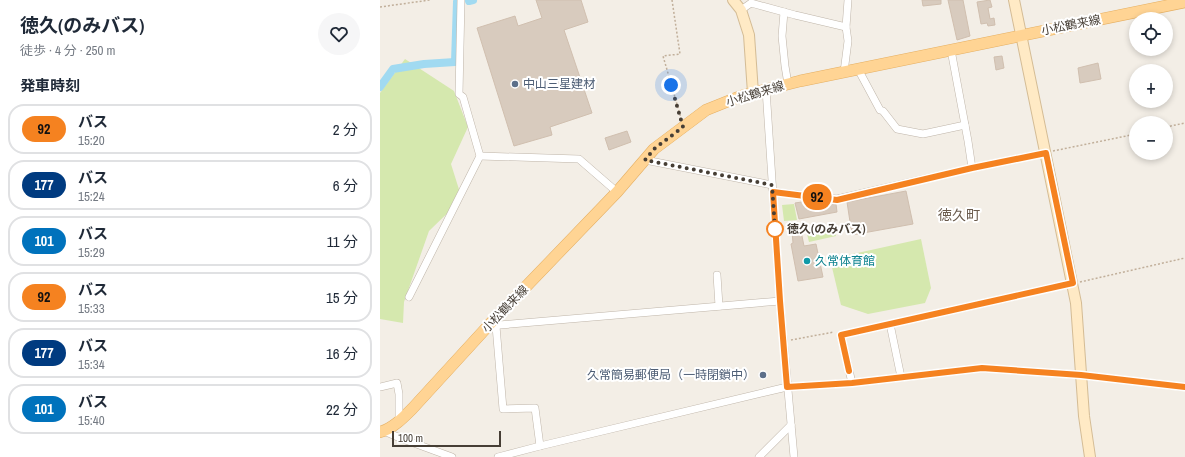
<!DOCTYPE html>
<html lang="ja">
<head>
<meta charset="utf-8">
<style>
	:root { --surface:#fff; --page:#f6f6f7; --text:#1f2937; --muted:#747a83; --line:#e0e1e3 }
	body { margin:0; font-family:"Archivo Narrow","Noto Sans JP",sans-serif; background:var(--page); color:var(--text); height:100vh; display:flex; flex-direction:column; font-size:15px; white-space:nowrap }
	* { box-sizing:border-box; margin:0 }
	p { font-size:13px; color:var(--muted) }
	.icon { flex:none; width:22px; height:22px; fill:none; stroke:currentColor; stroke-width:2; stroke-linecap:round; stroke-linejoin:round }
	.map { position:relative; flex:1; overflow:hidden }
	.panel { display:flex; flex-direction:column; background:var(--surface); width:380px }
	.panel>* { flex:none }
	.badge { padding:0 8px; border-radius:13px; font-size:14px; line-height:26px }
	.tools { position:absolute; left:749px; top:12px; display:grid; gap:8px }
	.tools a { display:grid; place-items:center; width:44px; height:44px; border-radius:50%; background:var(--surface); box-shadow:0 2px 6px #0003; font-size:20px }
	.scale { position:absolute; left:12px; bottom:10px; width:109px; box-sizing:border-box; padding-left:4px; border:2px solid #463e35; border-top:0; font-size:11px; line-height:14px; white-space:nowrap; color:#463e35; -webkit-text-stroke:3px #fff; paint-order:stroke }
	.you { position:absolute; width:20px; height:20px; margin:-10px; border:3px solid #fff; border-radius:50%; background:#1a73e8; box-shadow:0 0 0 6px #1a73e833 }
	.map>.badge { position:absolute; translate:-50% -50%; box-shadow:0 0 0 2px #fff }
	h2 { padding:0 20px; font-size:15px; line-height:36px }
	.round { display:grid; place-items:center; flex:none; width:42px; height:42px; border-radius:21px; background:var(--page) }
	.head { display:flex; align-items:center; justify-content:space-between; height:68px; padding:0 20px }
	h1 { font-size:19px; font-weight:700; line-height:30px }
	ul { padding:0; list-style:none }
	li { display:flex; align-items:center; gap:12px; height:50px; margin:0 8px 6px; padding:0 12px; border:2px solid var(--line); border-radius:16px }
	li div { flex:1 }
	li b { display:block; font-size:15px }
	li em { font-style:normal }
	li .badge { min-width:44px; font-weight:700; text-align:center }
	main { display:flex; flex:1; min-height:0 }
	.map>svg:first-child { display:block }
</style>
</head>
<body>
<main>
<section class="panel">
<div class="head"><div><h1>徳久(のみバス)</h1><p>徒歩 · 4 分 · 250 m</p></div><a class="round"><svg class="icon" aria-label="heart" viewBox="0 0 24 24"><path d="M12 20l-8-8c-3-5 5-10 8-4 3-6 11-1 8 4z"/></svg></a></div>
<h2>発車時刻</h2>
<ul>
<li><span class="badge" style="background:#f58220;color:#111">92</span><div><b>バス</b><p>15:20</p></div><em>2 分</em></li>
<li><span class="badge" style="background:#003b80;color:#fff">177</span><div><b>バス</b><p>15:24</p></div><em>6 分</em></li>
<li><span class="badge" style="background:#0072bc;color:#fff">101</span><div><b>バス</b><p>15:29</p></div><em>11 分</em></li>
<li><span class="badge" style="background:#f58220;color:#111">92</span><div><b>バス</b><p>15:33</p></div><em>15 分</em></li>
<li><span class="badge" style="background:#003b80;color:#fff">177</span><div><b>バス</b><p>15:34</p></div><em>16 分</em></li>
<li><span class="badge" style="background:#0072bc;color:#fff">101</span><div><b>バス</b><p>15:40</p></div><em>22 分</em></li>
</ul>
</section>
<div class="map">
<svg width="805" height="457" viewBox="0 0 805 457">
	<rect width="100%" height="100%" fill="#f3eee6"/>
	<g fill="#d5e8ae">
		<polygon points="25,59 74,91 88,127 71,164 82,199 49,231 24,302 23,323 0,319 0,93"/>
		<polygon points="414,204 417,220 404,221 402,205"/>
		<polygon points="454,225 456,236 429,242 426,230"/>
		<polygon points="541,239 551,288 545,303 488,314 461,305 450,259"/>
	</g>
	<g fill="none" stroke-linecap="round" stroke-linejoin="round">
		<g stroke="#a1daf1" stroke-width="8">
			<polyline points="89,1 93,0"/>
			<polyline points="0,87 13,69 44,64 75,62 77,2"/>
		</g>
	</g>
	<g fill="#d8cbbe" stroke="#d0bfaf">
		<polygon points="156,0 201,0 208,22 184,30 212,113 170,127 172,135 134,146 97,28 135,16 138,26 162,18"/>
		<polygon points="542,0 561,0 561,4 543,6"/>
		<polygon points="568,0 583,0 590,36 577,40"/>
		<polygon points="610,0 612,7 608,8 610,19 614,18 615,25 608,26 607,23 601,24 597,2"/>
		<polygon points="622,56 624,68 616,70 614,57"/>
		<polygon points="718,63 721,79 700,83 698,68"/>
		<polygon points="247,131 251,142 229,150 225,138"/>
		<polygon points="526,191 533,224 472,235 467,202"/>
		<polygon points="428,201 432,201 433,206 449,203 456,204 457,212 419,219 415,203"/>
		<polygon points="421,231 424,246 436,244 443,277 418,281 411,244 413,243 412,232"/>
	</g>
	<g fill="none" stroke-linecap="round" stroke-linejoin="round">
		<g stroke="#bfb5a9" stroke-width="8">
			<g id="street">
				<polyline points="361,10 371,3 415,15 466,27"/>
				<polyline points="404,12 402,36 405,66 408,84"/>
				<polyline points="571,50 588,141 592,168"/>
				<polyline points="478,69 500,110 503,111 517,129 543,134 585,125"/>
				<polyline points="464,72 468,41 466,27 468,0"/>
				<polyline points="386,89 400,301 414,457"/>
				<polyline points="100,156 199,159 237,192"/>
				<polyline points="265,160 392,185"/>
				<polyline points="393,192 457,199 592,168 665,153"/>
				<polyline points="337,275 339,306"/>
				<polyline points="29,297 100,156 83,97 79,94 81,0"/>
				<polyline points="510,324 521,377"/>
				<polyline points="108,326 400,301"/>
				<polyline points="116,326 123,409 155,408 160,446"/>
				<polyline points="472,383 461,335 693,283"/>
				<polyline points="0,387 17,383 19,394 19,421"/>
				<polyline points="4,431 20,438 72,457"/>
				<polyline points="118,457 160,446 407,387 472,383 602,368 701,375 805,387"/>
				<polyline points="379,457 411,425"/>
			</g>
		</g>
		<g stroke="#d4bc95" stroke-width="12">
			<g id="secondary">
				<polyline points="353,0 361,10 369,35 373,93"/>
				<polyline points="634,0 696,303 704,416 710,457"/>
			</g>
		</g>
		<g stroke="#e5af62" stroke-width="12">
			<path id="primary" d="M0,432C12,429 23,418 32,409L108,326L237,192L274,149L326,110L361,96L420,81L805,2"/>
		</g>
		<g stroke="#c1af9a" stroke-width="1.5" stroke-dasharray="2 2" stroke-linecap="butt">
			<polyline points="292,0 300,54 283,56 301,118"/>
			<polyline points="0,7 50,0"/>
			<polyline points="786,127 805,123"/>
			<polyline points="673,151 756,134"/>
			<polyline points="700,282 805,258"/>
			<polyline points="411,340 454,332"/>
		</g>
		<use href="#street" stroke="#fff" stroke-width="7"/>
		<use href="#secondary" stroke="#ffeac5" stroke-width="10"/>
		<use href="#primary" stroke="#ffd494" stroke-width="11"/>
	</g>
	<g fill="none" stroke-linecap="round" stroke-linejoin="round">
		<g stroke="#fff" stroke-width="9">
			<polyline id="line" points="469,371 461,335 693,283 666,153 592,168 457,200 393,192 400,301 407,387 472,383 602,368 701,375 805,387"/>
		</g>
		<use href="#line" stroke="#f58220" stroke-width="6"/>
		<polyline stroke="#463e35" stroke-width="4" stroke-dasharray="0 7.2" points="291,85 303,127 274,149 265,160 392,185 395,229"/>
	</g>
	<g fill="#5c6f8a" stroke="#fff" stroke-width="1.5">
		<circle cx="135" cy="84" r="4"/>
		<circle cx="383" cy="375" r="4"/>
	</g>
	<circle fill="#fff" stroke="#f58220" stroke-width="2" cx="395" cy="229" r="8"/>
	<circle fill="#0f9aa8" stroke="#fff" stroke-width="1.5" cx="427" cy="261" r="4"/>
	<g text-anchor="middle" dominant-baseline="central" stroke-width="4" stroke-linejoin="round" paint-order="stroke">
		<g font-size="12" fill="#463e35" stroke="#fff">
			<text transform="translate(691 25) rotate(-11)">小松鶴来線</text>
			<text transform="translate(375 94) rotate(-17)">小松鶴来線</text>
			<text transform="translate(125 309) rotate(-46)">小松鶴来線</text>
		</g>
		<g font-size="12" fill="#4e5e75" stroke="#fff" text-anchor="start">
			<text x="143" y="84">中山三星建材</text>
			<text x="375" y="375" text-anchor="end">久常簡易郵便局（一時閉鎖中）</text>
		</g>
		<g font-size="12" font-weight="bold" fill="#463e35" stroke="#fff" text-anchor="start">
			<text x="407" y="229">徳久(のみバス)</text>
		</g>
		<g font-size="12" fill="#0d838f" stroke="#fff" text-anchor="start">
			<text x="435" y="261">久常体育館</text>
		</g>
		<g font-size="14" fill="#695a4c" stroke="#fff">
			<text x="579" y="215">徳久町</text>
		</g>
	</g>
</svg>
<div class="tools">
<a><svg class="icon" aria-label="locate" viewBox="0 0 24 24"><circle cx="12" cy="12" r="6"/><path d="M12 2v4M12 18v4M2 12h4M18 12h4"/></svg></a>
<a>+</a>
<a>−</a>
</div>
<div class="scale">100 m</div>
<div class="you" style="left:291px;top:85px"></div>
<b class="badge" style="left:437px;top:197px;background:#f58220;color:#111">92</b>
</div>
</main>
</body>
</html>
